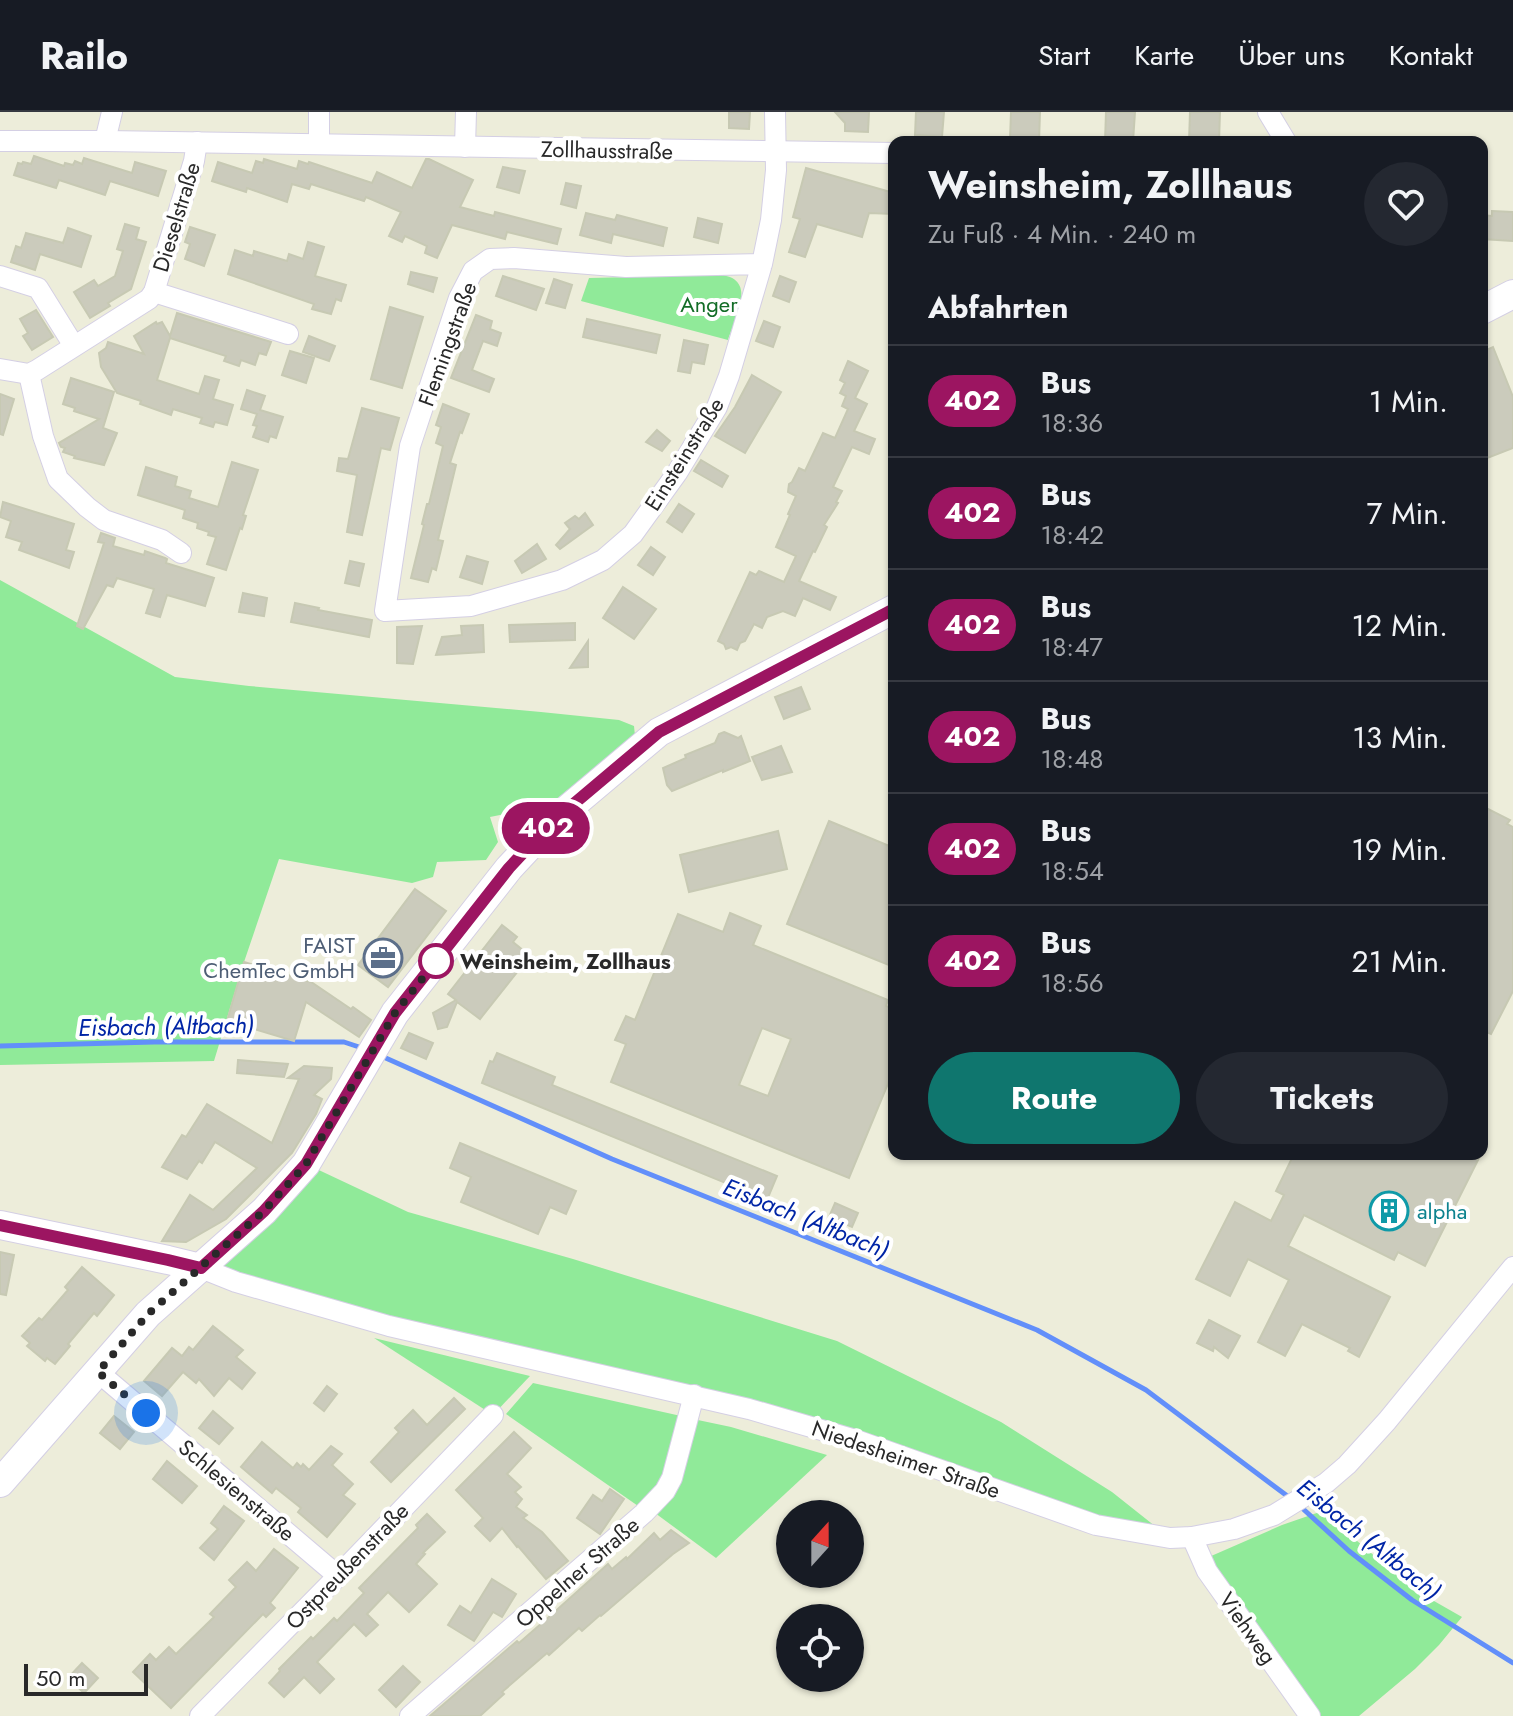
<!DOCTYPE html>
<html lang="de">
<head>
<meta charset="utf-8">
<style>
	:root { --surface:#171b24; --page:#242831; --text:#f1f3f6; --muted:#9ea1a6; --line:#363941; --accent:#0f766e }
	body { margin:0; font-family:Jost,sans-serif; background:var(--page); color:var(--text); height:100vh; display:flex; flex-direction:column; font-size:30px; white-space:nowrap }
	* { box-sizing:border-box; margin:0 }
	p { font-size:26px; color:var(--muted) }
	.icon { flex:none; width:44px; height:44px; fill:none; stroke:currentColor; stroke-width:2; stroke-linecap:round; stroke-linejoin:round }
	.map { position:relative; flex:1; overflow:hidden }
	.drawer { position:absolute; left:888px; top:24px; width:600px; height:1024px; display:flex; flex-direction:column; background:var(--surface); border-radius:16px; box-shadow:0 2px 6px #0004 }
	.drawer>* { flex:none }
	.badge { padding:0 16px; border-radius:26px; font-size:28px; line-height:52px }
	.needle { width:52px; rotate:21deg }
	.buttons { position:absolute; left:776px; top:1388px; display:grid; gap:16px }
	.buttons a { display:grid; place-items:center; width:88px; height:88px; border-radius:50%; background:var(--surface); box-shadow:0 2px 6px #0004; font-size:40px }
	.scale { position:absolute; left:24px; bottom:20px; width:124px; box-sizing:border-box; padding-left:8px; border:4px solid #292929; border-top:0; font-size:22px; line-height:28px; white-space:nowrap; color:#292929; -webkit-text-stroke:6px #fff; paint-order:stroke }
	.you { position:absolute; width:40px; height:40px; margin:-20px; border:6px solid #fff; border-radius:50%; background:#1a73e8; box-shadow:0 0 0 12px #1a73e833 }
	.map>.badge { position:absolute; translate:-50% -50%; box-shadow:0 0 0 4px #fff }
	h2 { padding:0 40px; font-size:30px; line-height:72px }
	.round { display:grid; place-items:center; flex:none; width:84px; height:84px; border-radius:42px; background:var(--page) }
	.head { display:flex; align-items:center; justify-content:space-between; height:136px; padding:0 40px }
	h1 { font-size:38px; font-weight:700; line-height:60px }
	.cta { display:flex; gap:16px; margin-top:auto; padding:16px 40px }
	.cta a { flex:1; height:92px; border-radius:48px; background:var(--accent); color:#fff; font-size:32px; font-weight:700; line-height:92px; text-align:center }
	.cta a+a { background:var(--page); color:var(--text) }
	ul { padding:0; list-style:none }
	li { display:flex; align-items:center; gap:24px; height:112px; padding:0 40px; border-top:2px solid var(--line) }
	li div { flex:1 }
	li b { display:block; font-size:30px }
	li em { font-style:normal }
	li .badge { min-width:88px; font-weight:700; text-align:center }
	header { display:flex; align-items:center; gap:48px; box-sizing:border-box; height:112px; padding:0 40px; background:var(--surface); border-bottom:2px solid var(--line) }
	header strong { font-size:38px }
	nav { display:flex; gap:44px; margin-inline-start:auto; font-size:28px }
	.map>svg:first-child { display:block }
</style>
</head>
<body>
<header>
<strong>Railo</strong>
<nav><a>Start</a><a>Karte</a><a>Über uns</a><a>Kontakt</a></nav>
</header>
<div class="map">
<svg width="1513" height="1604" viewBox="0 0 1513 1604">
	<rect width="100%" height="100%" fill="#ededda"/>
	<g fill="#90ea99">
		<path d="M721,163C758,167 735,207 728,228L581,189L589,166Z"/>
		<polygon points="0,468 175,565 249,574 541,600 619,608 634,614 635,624 544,697 526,698 490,705 498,730 486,748 437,750 433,765 412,771 279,747 244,850 214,949 0,953"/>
		<polygon points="306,1052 408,1100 573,1147 837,1229 1001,1310 1112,1380 1170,1426 856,1328 201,1156"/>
		<polygon points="374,1226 530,1264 493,1303"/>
		<path d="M533,1271L681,1304C673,1339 668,1370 641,1396L506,1302Z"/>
		<polygon points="693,1307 731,1315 827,1343 716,1446 655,1401"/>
		<polygon points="1334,1395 1356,1428 1393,1460 1427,1485 1462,1505 1439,1533 1415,1557 1359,1604 1310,1604 1202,1448 1282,1413"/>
	</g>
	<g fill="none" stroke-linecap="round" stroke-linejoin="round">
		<g stroke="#628ffa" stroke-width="5">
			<polyline points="0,934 154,930 344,930 362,936"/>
			<polyline points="379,943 612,1047 1037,1218 1146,1278 1290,1386"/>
			<polyline points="1301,1395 1349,1439 1412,1488 1513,1551"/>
		</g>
	</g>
	<g fill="#cbcbbc" stroke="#c7c9b3" stroke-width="2" fill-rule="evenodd">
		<polygon points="729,0 750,0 749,17 729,16"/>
		<polygon points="835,0 869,0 868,20 845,19 845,11"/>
		<polygon points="916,0 944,0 942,25 915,23"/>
		<polygon points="1011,0 1040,0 1039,30 1010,28"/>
		<polygon points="1106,0 1135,0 1133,30 1105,30"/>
		<polygon points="1190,0 1220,0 1219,30 1189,30"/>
		<polygon points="34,44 64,54 65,51 73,53 75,49 82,52 84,46 132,61 135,50 166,59 158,84 110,69 105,83 59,68 56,76 14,63 18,51 22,52 23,50 31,52"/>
		<polygon points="264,47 297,57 299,49 308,52 309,50 372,71 377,60 412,76 426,47 429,47 473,68 460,95 494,104 495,100 561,117 557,132 507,120 505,127 452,113 437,146 425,141 427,134 405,124 402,130 389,124 401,100 366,85 364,89 311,72 309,77 292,72 287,90 247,76 246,80 212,69 218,50 252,61 256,49 263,51"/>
		<polygon points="503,55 525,59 519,81 497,75"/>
		<polygon points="806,56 894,81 894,102 869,101 862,125 817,112 805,145 789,140 800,107 793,105"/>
		<polygon points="566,71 581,74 576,96 561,92"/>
		<polygon points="1492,99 1513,100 1513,129 1482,127 1482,103 1492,104"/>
		<polygon points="586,101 615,108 617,103 667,116 663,134 613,122 611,131 580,123"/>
		<polygon points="698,106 722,112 718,131 694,125"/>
		<polygon points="125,112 139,116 136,127 146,130 131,177 108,191 110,194 90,206 74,180 94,168 98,174 115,164 123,139 117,137"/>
		<polygon points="190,115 215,123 204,154 185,147 190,132 185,130"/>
		<polygon points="68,116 91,124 81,155 40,142 35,158 11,150 16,134 21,136 26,121 63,131"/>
		<polygon points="308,130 324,135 315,164 346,173 341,189 336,187 331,202 312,197 314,192 228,162 235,138 253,144 254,139 287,149 289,142 303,147"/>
		<polygon points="411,160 437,166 433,180 408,172"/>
		<polygon points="503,164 544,177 536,198 496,184"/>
		<polygon points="780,164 796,170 789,190 773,184"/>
		<polygon points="554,167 572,173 565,196 546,191"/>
		<polygon points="390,195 423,205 402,276 371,267"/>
		<polygon points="36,198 53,225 32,238 23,224 28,221 20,207"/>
		<polygon points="177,201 271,230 266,243 259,241 255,253 241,248 239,254 224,249 226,244 170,226 157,268 199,282 205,264 219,268 213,287 233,293 227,313 215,310 213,315 200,311 202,306 173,297 171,303 140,292 141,289 117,281 101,255 99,241 106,236 108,230 144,242 134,224 156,210 157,212 162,210 170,224"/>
		<polygon points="476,203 492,209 490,217 501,221 497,234 483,229 472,258 494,267 489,280 451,266"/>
		<polygon points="587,207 660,223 656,241 583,225"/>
		<polygon points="764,209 780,215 773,235 756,229"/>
		<polygon points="309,224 335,234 329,249 303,240"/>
		<polygon points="684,228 708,233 704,252 692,250 690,261 678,259"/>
		<polygon points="1493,235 1513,285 1513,336 1482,348 1482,240"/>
		<polygon points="290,239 314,246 306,271 282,263"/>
		<polygon points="848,249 868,259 855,286 867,292 854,319 875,327 869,342 852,335 833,375 842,379 836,390 838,391 824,413 827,415 815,440 813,439 799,469 836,485 830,498 803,486 795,504 783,499 767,505 762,516 754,512 745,529 740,531 737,538 731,535 726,537 724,532 718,529 750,460 756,463 759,459 784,470 796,444 776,435 790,403 788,402 796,384 788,380 789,372 792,370 799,356 805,359 823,321 835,326 848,297 842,294 846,284 840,281 845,271 840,268"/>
		<polygon points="752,263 781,280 745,341 715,324 735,295"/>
		<polygon points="71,266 114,280 103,316 117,321 104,353 74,346 75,344 63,340 65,336 61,335 59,331 99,307 74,299 75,296 63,292"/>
		<polygon points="247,278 265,284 260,298 283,305 276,326 270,324 268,330 253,325 257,314 253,313 257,302 241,297"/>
		<polygon points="0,282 14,287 3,323 0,322"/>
		<polygon points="443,292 469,302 462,321 460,320 450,351 456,353 438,428 443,429 436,458 432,456 428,470 411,466 424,413 422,412 427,392 429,392 443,334 436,331 441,315 436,313"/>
		<polygon points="362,296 399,306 390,338 381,336 362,423 347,420 357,363 337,359 339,346 348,347"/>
		<polygon points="657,318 670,329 662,339 646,330"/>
		<polygon points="701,348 728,364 722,375 694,359"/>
		<polygon points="232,350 258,358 243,403 246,404 242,417 240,416 226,458 207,452 216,425 208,423 209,420 197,416 198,411 183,406 185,398 138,383 146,355 177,365 175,374 191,379 189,386 218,395"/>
		<polygon points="3,390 74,412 66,438 74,440 69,456 19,438 22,430 6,425 11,409 0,405"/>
		<polygon points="679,392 694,402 682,420 667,410"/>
		<polygon points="585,401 593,413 560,437 556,433 570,417 565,411 575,404 579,407"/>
		<polygon points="101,421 115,426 113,434 144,443 145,439 165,446 167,447 166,451 214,466 205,494 167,483 160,505 146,501 154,477 117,466 113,475 107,473 83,517 77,514 104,431 98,430"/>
		<polygon points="537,432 546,447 522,461 515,449"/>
		<polygon points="651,435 665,445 653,463 638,453"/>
		<polygon points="467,444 488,450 482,472 460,465"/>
		<polygon points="350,449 364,452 359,474 345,471"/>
		<polygon points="623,475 656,497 634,527 603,506"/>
		<polygon points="243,481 267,486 264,504 239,500"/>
		<polygon points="295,491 319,496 318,498 372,508 369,525 291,510"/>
		<polygon points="575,511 575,528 510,530 509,513"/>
		<polygon points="483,513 484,540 436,543 442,525 462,523 461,514"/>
		<polygon points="422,514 413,552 397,551 397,515"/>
		<polygon points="588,529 588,555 570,556"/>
		<polygon points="801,575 810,597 784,607 775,585"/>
		<polygon points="724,620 738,626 741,624 750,649 723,660 723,658 672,679 667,673 663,656 686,646 685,643 715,631 719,622"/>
		<polygon points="781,634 792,660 762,668 752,645"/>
		<polygon points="1482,694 1510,708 1507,712 1513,715 1513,879 1491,922 1482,918"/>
		<polygon points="829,709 894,736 894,855 787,812"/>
		<polygon points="778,719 787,757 689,780 680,743"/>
		<polygon points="415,777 446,799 388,875 358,853"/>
		<path d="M730,801L761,814L753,833L888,888L886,894L894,897V957L849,1066L611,970L626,932L615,928L626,904L635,908L678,802L723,820ZM762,916L791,927L768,984L739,973Z"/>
		<polygon points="502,813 517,825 513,830 530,844 480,907 457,890 447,915 438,917 433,901 456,888 448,882"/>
		<polygon points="244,850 311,870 351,897 353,895 371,908 359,925 306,890 294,929 227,909"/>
		<polygon points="409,921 433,931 426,947 401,936"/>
		<polygon points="497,941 555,965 552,973 777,1064 767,1088 482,971 490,949 493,950"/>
		<polygon points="238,948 288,952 284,965 237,961"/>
		<polygon points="304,954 332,956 331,967 314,983 322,987 316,1002 292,1041 226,1107 186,1130 162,1129 190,1083 213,1098 257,1056 215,1030 202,1051 199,1049 187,1067 162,1055 182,1023 186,1025 207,992 272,1031 299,967 288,966"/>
		<polygon points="460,1031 576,1079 566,1102 550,1095 538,1122 461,1090 471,1065 450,1056"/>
		<polygon points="1294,1042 1481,1042 1425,1154 1398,1140 1394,1148 1304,1103 1288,1134 1390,1185 1359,1245 1348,1239 1350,1236 1302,1212 1285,1244 1258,1230 1289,1168 1248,1147 1230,1184 1196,1167 1235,1090 1271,1109 1284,1083 1276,1079"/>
		<polygon points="835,1091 858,1101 852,1115 829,1105"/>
		<polygon points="0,1140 14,1143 6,1183 0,1182"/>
		<polygon points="82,1155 114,1183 97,1204 94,1201 68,1232 70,1234 55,1252 47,1246 45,1249 27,1234 30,1231 22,1224 39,1206 42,1208 68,1178 65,1175"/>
		<polygon points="1209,1208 1240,1224 1228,1246 1214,1235 1213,1239 1197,1231"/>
		<polygon points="213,1214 243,1238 236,1245 255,1261 242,1277 229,1266 214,1284 199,1267 196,1271 183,1260 162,1284 144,1269 172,1236 182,1244 189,1235 193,1238"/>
		<polygon points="327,1274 337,1282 324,1299 314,1291"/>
		<polygon points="454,1286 465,1297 391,1370 371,1350 399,1320 395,1316 413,1298 427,1313"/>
		<polygon points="213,1299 233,1316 219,1332 199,1316"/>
		<polygon points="114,1304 134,1320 120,1337 100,1321"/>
		<polygon points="514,1320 531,1336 507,1362 521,1375 515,1380 522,1387 516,1395 527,1403 523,1406 542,1420 568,1449 546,1467 518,1434 517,1435 502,1416 490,1429 475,1414 483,1406 456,1378"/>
		<polygon points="262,1330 293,1356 297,1351 301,1355 303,1352 309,1358 331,1334 342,1342 332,1353 353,1372 343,1383 355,1392 327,1425 298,1400 301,1396 276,1376 272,1381 241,1355"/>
		<polygon points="167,1349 197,1374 182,1391 153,1367"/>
		<polygon points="610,1377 624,1387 600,1422 577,1406 593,1383 602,1389"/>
		<polygon points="224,1394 244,1409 214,1448 200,1436 218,1417 211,1411"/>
		<polygon points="427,1402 445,1420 423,1441 425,1442 416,1452 437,1472 409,1500 388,1480 367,1502 378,1513 366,1524 354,1512 317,1550 334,1567 320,1581 304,1565 284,1585 269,1571 280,1559 279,1557 311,1525 313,1527 334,1506 337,1509 364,1481 359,1476 418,1416 416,1413"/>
		<polygon points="671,1418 689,1431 673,1442 601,1504 600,1503 582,1519 579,1516 549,1543 547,1541 502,1580 504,1582 480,1604 430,1604 517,1529 519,1531 550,1504 608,1452 612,1457 626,1445 627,1447 654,1421 660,1428"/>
		<polygon points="274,1437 298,1456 270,1491 275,1496 266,1505 263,1502 171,1596 133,1560 150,1542 156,1548 169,1535 176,1542 214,1505 210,1502 236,1475 229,1468 247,1450 256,1459"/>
		<polygon points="492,1467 516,1482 502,1505 493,1500 474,1529 448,1513 460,1494 471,1501"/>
		<polygon points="82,1551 98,1566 84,1581 68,1566"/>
		<polygon points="403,1554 420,1570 396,1595 379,1578"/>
	</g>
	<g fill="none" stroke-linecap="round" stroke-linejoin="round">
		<g stroke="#d4cfe4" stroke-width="22">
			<g id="street">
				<polyline points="1268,0 1286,30"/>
				<polyline points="0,29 105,29 894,41"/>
				<polyline points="105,29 112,0"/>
				<polyline points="319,32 319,0"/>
				<polyline points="465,35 466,0"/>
				<polyline points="762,152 626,155 514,146 490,147 473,159 459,186 410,334 385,499 471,494 562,468 603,448 633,422 677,361 717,295 729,264 762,152 771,108 776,58 775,0"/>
				<polyline points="0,164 38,176 74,234"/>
				<polyline points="154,180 288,222"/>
				<polyline points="0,257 29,262 37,258 149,187 154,180 194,49 197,30"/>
				<polyline points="29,262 43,324 58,367 87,395 104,408 162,428 181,441"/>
				<polyline points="201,1156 236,1170 389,1214 749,1297 856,1328 1096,1413 1170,1426 1192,1425 1234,1417 1274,1403 1326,1371 1347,1353 1387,1309 1513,1155"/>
				<polyline points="98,1260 338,1464"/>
				<polyline points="1192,1425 1207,1459 1310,1604"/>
				<polyline points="200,1604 338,1464 493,1303"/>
				<polyline points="410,1604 644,1401 665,1379 672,1366 694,1283"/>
			</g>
		</g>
		<g stroke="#d4cfe4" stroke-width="30">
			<g id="secondary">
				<polyline points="1482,198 1513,182"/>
				<polyline points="0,1113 168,1148 201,1156"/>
				<polyline points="0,1371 148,1202 264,1099 306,1052 395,901 509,756 551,711 659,620 894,497"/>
			</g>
		</g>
		<use href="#street" stroke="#fff" stroke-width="20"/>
		<use href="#secondary" stroke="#fff" stroke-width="28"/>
	</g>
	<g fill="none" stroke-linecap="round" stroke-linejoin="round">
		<g stroke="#fff" stroke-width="18">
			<polyline id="line" points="0,1113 168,1148 201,1156 264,1099 306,1052 395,901 509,756 551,711 659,620 894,497"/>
		</g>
		<use href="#line" stroke="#9c1561" stroke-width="12"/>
		<polyline stroke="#292929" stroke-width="8" stroke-dasharray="0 14.4" points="146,1301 98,1260 148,1202 264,1099 306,1052 395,901 438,847 436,849"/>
	</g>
	<defs>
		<g id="office-ring" transform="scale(2)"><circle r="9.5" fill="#fff" stroke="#5c6f8a" stroke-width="1.5"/><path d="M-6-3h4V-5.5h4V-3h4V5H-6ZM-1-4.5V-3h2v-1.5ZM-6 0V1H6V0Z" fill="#5c6f8a"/></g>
		<g id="building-ring" transform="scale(2)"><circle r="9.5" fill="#fff" stroke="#0f9aa8" stroke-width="1.5"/><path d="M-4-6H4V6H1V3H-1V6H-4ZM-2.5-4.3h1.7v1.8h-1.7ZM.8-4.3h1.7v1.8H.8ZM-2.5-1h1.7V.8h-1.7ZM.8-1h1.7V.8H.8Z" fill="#0f9aa8"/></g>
	</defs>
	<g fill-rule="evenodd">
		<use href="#office-ring" x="383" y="846"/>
		<use href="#building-ring" x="1389" y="1099"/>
	</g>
	<circle fill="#fff" stroke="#9c1561" stroke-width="4" cx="436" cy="849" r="16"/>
	<g text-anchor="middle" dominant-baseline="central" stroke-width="8" stroke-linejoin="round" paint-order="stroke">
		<g font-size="22" fill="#292929" stroke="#fff">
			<text transform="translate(607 38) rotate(1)">Zollhausstraße</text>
			<text transform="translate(176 105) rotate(-73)">Dieselstraße</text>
			<text transform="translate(447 232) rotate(-70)">Flemingstraße</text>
			<text transform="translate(684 342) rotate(-58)">Einsteinstraße</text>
			<text transform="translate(906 1347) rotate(19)">Niedesheimer Straße</text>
			<text transform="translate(237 1378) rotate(40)">Schlesienstraße</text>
			<text transform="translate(347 1454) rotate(-46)">Ostpreußenstraße</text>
			<text transform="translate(577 1460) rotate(-41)">Oppelner Straße</text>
			<text transform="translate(1248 1516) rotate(55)">Viehweg</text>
		</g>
		<g font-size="22" fill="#136d27" stroke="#fff">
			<text x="709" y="192">Anger</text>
		</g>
		<g font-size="22" fill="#4e5e75" stroke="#fff" text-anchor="end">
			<text x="355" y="833">FAIST<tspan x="355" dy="25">ChemTec GmbH</tspan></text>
		</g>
		<g font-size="22" font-weight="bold" fill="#292929" stroke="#fff" text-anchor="start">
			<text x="460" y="849">Weinsheim, Zollhaus</text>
		</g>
		<g font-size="22" fill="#0d838f" stroke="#fff" text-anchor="start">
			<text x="1417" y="1099">alpha</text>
		</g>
		<g font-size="24" font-style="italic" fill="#0025a6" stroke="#fff">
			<text transform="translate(166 914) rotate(-1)">Eisbach (Altbach)</text>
			<text transform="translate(806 1106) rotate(22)">Eisbach (Altbach)</text>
			<text transform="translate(1369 1427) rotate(39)">Eisbach (Altbach)</text>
		</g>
	</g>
</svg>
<div class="buttons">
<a><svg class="needle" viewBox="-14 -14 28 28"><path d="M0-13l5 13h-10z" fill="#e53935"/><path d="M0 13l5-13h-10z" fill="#9ea1a6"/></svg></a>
<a><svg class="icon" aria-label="locate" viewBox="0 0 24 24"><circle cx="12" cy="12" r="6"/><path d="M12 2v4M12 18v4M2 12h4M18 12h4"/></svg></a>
</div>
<div class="scale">50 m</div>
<div class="you" style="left:146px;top:1301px"></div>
<b class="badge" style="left:546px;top:716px;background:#9c1561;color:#fff">402</b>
<section class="drawer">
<div class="head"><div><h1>Weinsheim, Zollhaus</h1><p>Zu Fuß · 4 Min. · 240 m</p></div><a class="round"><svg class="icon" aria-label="heart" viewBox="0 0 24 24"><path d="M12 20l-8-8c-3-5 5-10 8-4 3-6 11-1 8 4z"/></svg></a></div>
<h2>Abfahrten</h2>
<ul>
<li><span class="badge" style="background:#9c1561;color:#fff">402</span><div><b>Bus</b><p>18:36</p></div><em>1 Min.</em></li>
<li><span class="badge" style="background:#9c1561;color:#fff">402</span><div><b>Bus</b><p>18:42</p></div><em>7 Min.</em></li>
<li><span class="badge" style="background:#9c1561;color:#fff">402</span><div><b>Bus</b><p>18:47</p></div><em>12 Min.</em></li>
<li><span class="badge" style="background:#9c1561;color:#fff">402</span><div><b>Bus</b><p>18:48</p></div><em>13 Min.</em></li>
<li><span class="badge" style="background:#9c1561;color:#fff">402</span><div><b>Bus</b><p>18:54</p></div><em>19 Min.</em></li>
<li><span class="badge" style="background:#9c1561;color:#fff">402</span><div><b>Bus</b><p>18:56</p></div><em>21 Min.</em></li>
</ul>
<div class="cta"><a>Route</a><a>Tickets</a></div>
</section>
</div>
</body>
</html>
